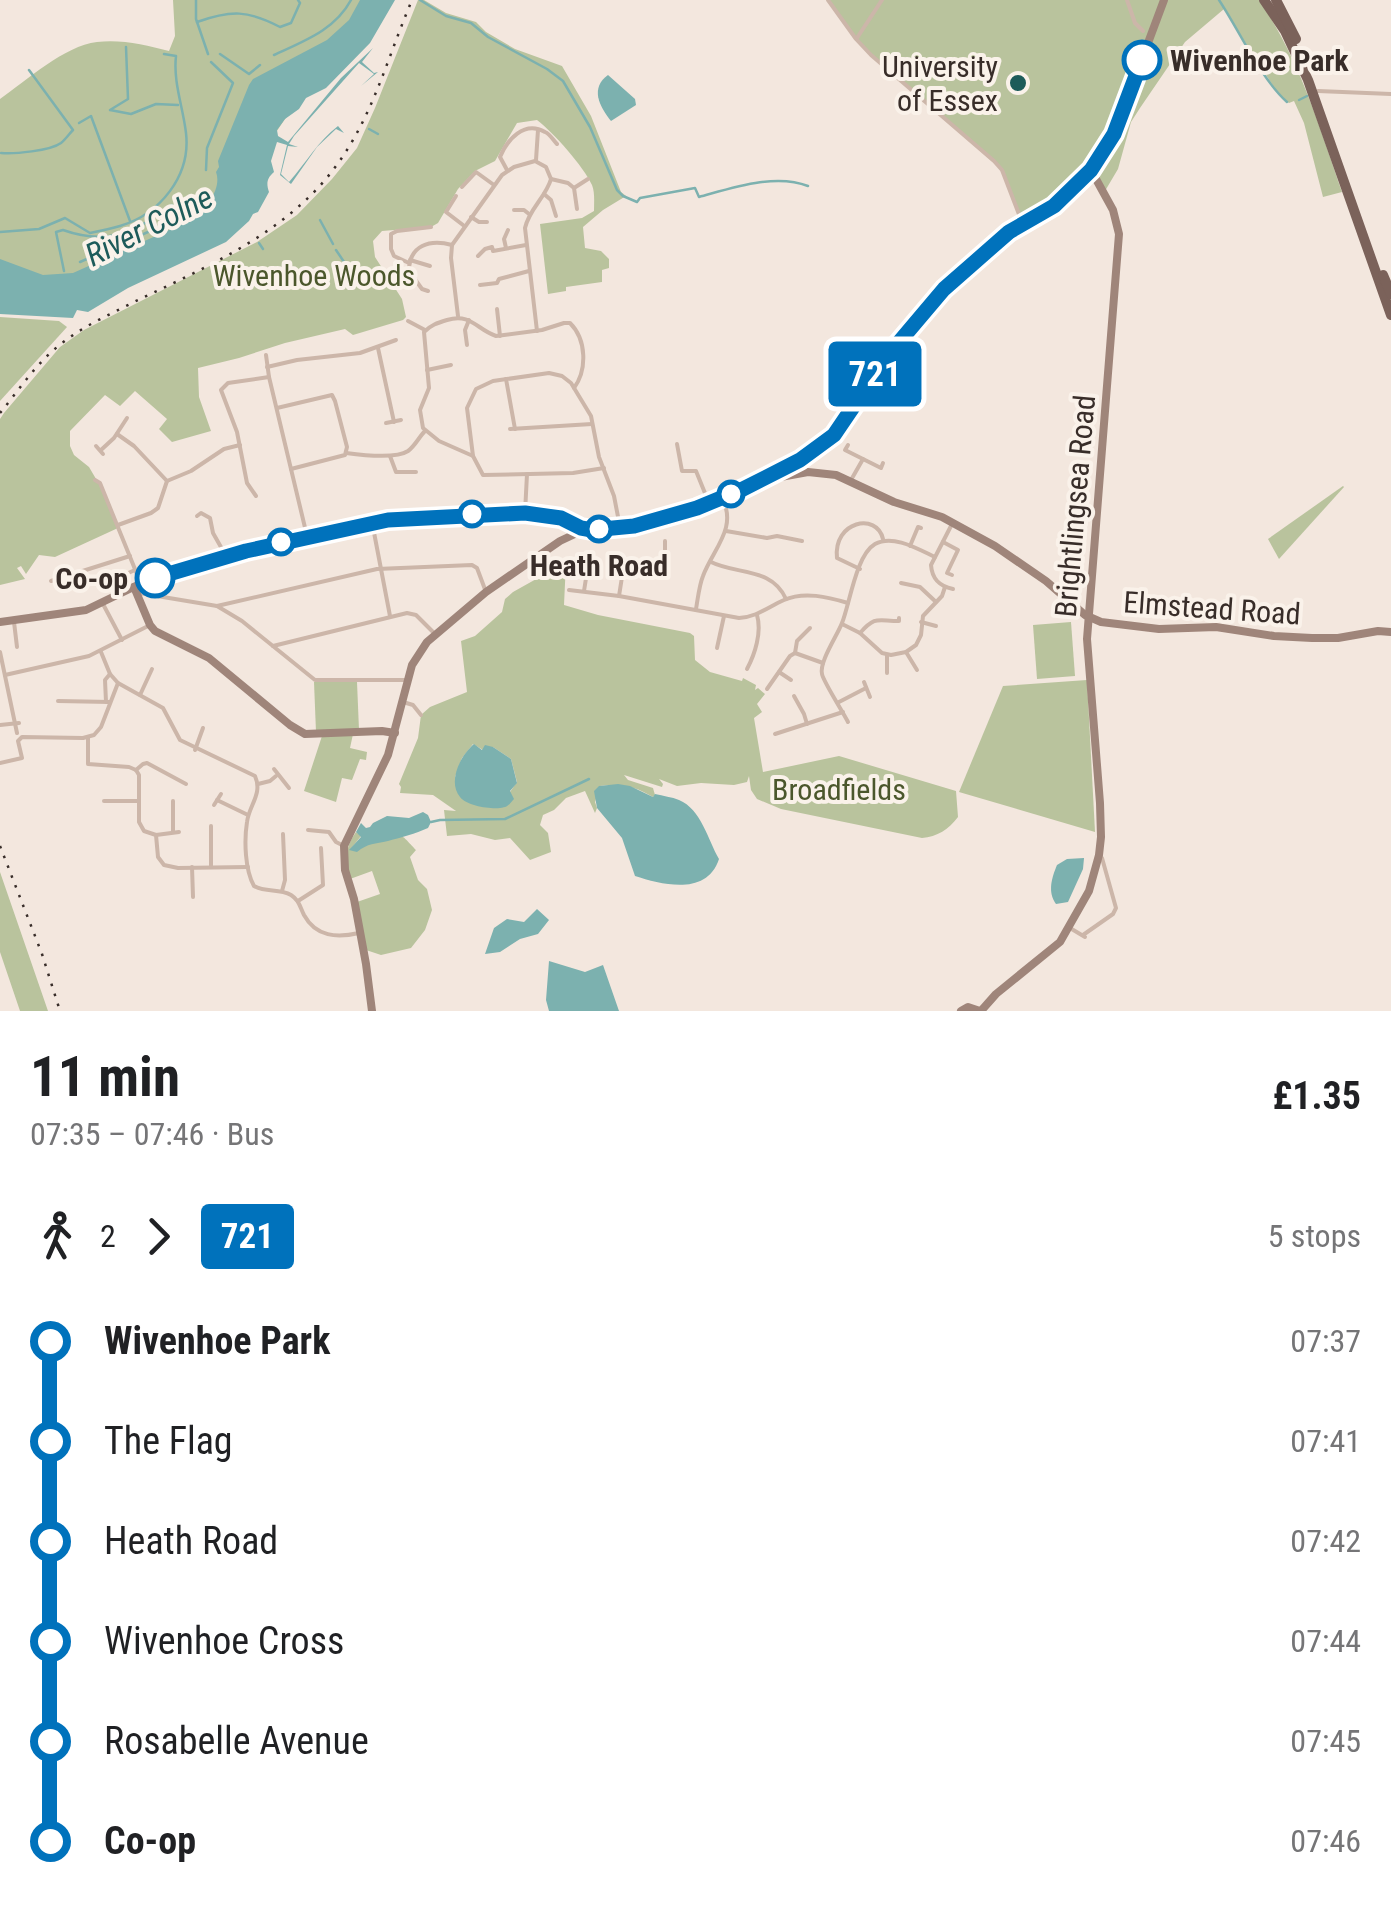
<!DOCTYPE html>
<html lang="en">
<head>
<meta charset="utf-8">
<style>
	:root { --surface:#fff; --page:#f6f6f6; --text:#202124; --muted:#757577 }
	body { margin:0; font-family:"Roboto Condensed",sans-serif; background:var(--page); color:var(--text); height:100vh; display:flex; flex-direction:column; font-size:38px; white-space:nowrap }
	* { box-sizing:border-box; margin:0 }
	p { font-size:32px; color:var(--muted) }
	.icon { flex:none; width:55px; height:55px; fill:none; stroke:currentColor; stroke-width:2; stroke-linecap:round; stroke-linejoin:round }
	.map { position:relative; height:1011px; overflow:hidden }
	.drawer { display:flex; flex-direction:column; background:var(--surface); flex:1 }
	.drawer>* { flex:none }
	.badge { padding:0 20px; border-radius:8px; font-size:35px; line-height:65px }
	.map>.badge { position:absolute; translate:-50% -50%; box-shadow:0 0 0 5px #fff }
	.legs { display:flex; align-items:center; gap:15px; height:110px; padding:0 30px; font-size:32px }
	.legs p { margin-inline-start:auto }
	.headline { display:flex; align-items:center; justify-content:space-between; height:170px; padding:0 30px }
	h1 { font-size:55px; font-weight:700; line-height:75px }
	ul { padding:0 30px; list-style:none }
	li { display:flex; align-items:center; gap:35px; height:100px; font-size:38px }
	li i { display:grid; place-items:center; width:15px; height:100%; margin:0 12px; background:currentColor }
	li i::after { content:''; width:25px; height:25px; margin:-12px; border:8px solid; border-radius:50%; background:var(--surface) }
	li p { margin-inline-start:auto }
	li:first-child i { background:linear-gradient(#0000 50%,currentColor 0) }
	li:last-child i { background:linear-gradient(currentColor 50%,#0000 0) }
	.map>svg:first-child { display:block }
</style>
</head>
<body>
<div class="map">
<svg width="1391" height="1011" viewBox="0 0 1391 1011">
	<rect width="100%" height="100%" fill="#f3e7de"/>
	<g fill="#b9c39d" fill-rule="evenodd">
		<path d="M173,0H375L325,60L226,206L125,266L0,285V99C27,80 64,46 97,42C121,39 146,45 169,51L175,36Z"/>
		<path d="M418,0H424L446,13L476,22L486,32L515,49L562,66L591,116L621,192L626,196L603,210L583,227L585,248L601,251L609,259V268L602,270V282L566,287V291L548,294L540,224L582,218L594,211C594,203 595,192 592,185C584,167 553,132 537,120L517,123L495,161L475,171L458,189L438,223L431,227L382,231L373,241L375,257L402,299L406,317L403,320L353,335L345,329L285,343L239,358L198,368L199,397L211,431L172,442L159,429L167,419L135,391L120,406L105,395L70,431V446L74,455L89,467L99,484L118,528L55,557L39,555L26,574L21,566L17,568L25,579L0,585V419L4,413L60,347L84,330L257,242L297,215L332,179L357,148L375,108Z"/>
		<path d="M828,0H1161L1106,143C1088,171 1056,210 1024,218L1020,214L1002,170L871,55L856,39Z"/>
		<path d="M1167,0H1259C1299,58 1319,125 1342,192L1323,197L1304,123L1294,101L1289,103L1277,92L1224,9L1185,42L1140,108L1131,122L1118,169L1105,191C1091,166 1099,165 1112,144Z"/>
		<polygon points="0,317 59,321 67,327 0,401"/>
		<polygon points="1343,486 1344,487 1279,559 1268,539"/>
		<path d="M566,562L564,605L598,615L690,633L694,636L695,660L710,672L742,681L743,678L756,685L755,690L758,688L765,694L757,704L762,712L754,718L763,772L839,756L956,791L958,817C949,829 937,837 922,838L781,809L757,799L751,790L749,776L747,782L734,785L701,783L677,786L659,779L663,784L662,787L624,775L628,780L653,788L655,795L653,797C635,786 621,783 600,786L595,802L597,808L595,813L585,791L566,798L554,810L543,815L540,825L548,833L551,852L530,860L510,838L495,840L471,834L447,836L444,810L456,811L433,795L400,793L401,787L399,784L418,738L421,715L430,707L467,692L461,641L475,636L502,612L505,599L513,592L538,578L531,568L535,565ZM473,744L483,750L493,747L511,759L517,782L510,792L455,777L462,758Z"/>
		<polygon points="1071,622 1075,676 1037,679 1033,625"/>
		<polygon points="1087,680 1095,832 959,792 1003,686"/>
		<polygon points="314,682 357,682 359,730 316,732"/>
		<polygon points="353,734 350,748 367,752 366,760 360,759 352,780 342,778 336,802 304,791 322,736"/>
		<path d="M356,832L361,836L350,850C358,847 399,835 403,837C404,837 415,849 416,850L410,857L418,880L427,889L432,910L425,930L411,948L381,955L366,950L357,902L380,894L372,871L350,879C344,860 345,848 356,832Z"/>
		<polygon points="0,872 48,1011 20,1011 19,1008 0,952"/>
	</g>
	<g fill="#7cb1af">
		<path d="M360,0H395L370,43L326,88L306,98L299,109L285,119L277,130L278,136L288,142L341,78L373,48L362,62L374,73L378,72L361,86L374,74L359,63L294,136L289,144L298,147L288,146L281,174L289,182C306,163 318,141 338,126L344,133L336,129L317,147L291,184L280,175L287,145L277,142L271,161L274,172C267,178 266,183 269,192L258,212L253,214L249,221L226,242L128,288L88,312L77,310L73,318L0,314V259L43,275L73,273L196,218C207,206 222,188 216,172L219,167L218,161L249,85L253,79L327,40L349,20Z"/>
		<path d="M608,75L635,99L636,105L611,121C599,106 590,88 608,75Z"/>
		<path d="M474,744L482,750L485,745L493,747L511,759L517,783L510,791L514,799C509,804 509,807 500,808C489,809 467,806 460,797C447,781 461,755 474,744Z"/>
		<path d="M618,784L630,786L653,797L655,794C663,796 672,797 679,800C701,809 708,840 719,859C707,896 663,885 635,876L622,838L597,808L594,791L599,786Z"/>
		<path d="M423,812L428,815L431,822L428,828C415,834 402,837 388,841C375,844 368,843 357,852L349,850L361,837L356,832L361,823L366,828L370,827L373,823L387,816L409,818Z"/>
		<path d="M1084,858L1083,869L1068,902L1056,904C1047,892 1052,877 1057,865L1067,859Z"/>
		<polygon points="537,909 549,920 538,934 520,939 500,952 485,954 494,928 507,919 524,922"/>
		<polygon points="549,961 585,972 603,965 619,1011 549,1011 546,1000"/>
	</g>
	<g fill="none" stroke-linecap="round" stroke-linejoin="round">
		<g stroke="#7cb1af" stroke-width="2.5">
			<polyline points="196,0 196,19 208,54"/>
			<path d="M420,0L446,16L471,23L488,37L547,69L563,81L590,127L617,190L623,196L637,202L640,198L695,188L699,197C732,188 775,173 808,186"/>
			<path d="M1219,0C1239,30 1261,79 1287,102"/>
			<path d="M197,22C231,10 248,10 280,27L291,23L300,3L298,0"/>
			<polyline points="126,47 128,99 110,110 131,114 156,104 178,105"/>
			<polyline points="220,54 249,74 260,65"/>
			<path d="M274,55C304,41 335,30 351,0"/>
			<polyline points="1299,100 1307,96"/>
			<polyline points="79,123 91,116 130,221"/>
			<polyline points="369,129 378,134"/>
			<path d="M1,153C14,154 50,151 61,143C66,139 69,134 73,130L29,70"/>
			<polyline points="206,170 207,148 233,83 211,62"/>
			<polyline points="320,220 333,244"/>
			<path d="M0,232L39,229L65,218L90,233C100,231 110,229 120,226C160,214 191,176 186,133C183,107 173,82 176,56L164,54"/>
			<polyline points="259,243 263,249"/>
			<polyline points="336,250 361,287"/>
			<polyline points="80,262 191,213"/>
			<path d="M64,271L56,232L63,230C108,246 136,232 172,205"/>
			<polyline points="431,822 440,820 505,819 589,779"/>
		</g>
		<g stroke="#ccb6a9" stroke-width="4">
			<polyline points="828,0 856,39 871,55 994,161 1002,170 1022,222"/>
			<polyline points="1127,0 1135,23 1143,31"/>
			<polyline points="857,38 882,0"/>
			<polyline points="1318,91 1391,94"/>
			<polyline points="536,160 538,130"/>
			<path d="M507,170L500,157C507,140 524,120 545,132C550,134 553,140 557,144"/>
			<polyline points="551,179 568,183 574,188 577,209"/>
			<polyline points="462,187 476,172 494,185"/>
			<polyline points="574,188 588,179"/>
			<polyline points="544,194 551,200 556,216"/>
			<polyline points="456,196 446,212 463,225"/>
			<polyline points="514,210 524,210 529,214"/>
			<polyline points="471,217 479,222 487,222"/>
			<polyline points="506,248 504,239 508,230"/>
			<polyline points="478,256 485,249 492,247 493,251 526,245"/>
			<polyline points="410,260 430,266"/>
			<polyline points="409,263 394,256 391,249 391,234 397,231 431,227"/>
			<polyline points="480,285 497,283 499,279 529,271"/>
			<path d="M428,291L422,289L409,271C409,245 430,239 452,245"/>
			<polyline points="497,309 500,336"/>
			<path d="M458,316L451,258L452,245L502,175L514,167L535,161L546,167L551,179C546,197 529,209 525,228L537,331"/>
			<polyline points="408,321 425,330"/>
			<polyline points="467,345 465,330 469,320"/>
			<polyline points="378,348 394,422"/>
			<polyline points="266,355 269,377 307,536"/>
			<polyline points="267,367 297,360 360,353 396,340"/>
			<polyline points="427,370 451,365"/>
			<polyline points="506,379 515,429"/>
			<path d="M574,388C587,370 587,340 570,323H564L542,330L496,336C476,329 471,313 447,320C437,323 431,325 424,332L429,388L420,410L423,428L439,441L473,456L483,475L573,473L604,468"/>
			<polyline points="277,408 332,395 335,401 347,447 345,455 291,469"/>
			<polyline points="386,423 401,420"/>
			<polyline points="510,429 592,424"/>
			<polyline points="117,434 134,446 167,481"/>
			<polyline points="677,444 682,471 696,471 709,503"/>
			<polyline points="848,445 845,450 881,468 883,463"/>
			<polyline points="96,446 103,454"/>
			<polyline points="101,450 114,438 127,418"/>
			<path d="M346,453C361,455 396,459 408,451C415,446 419,437 425,431"/>
			<polyline points="390,456 396,472 416,472"/>
			<polyline points="473,456 467,408 476,389 493,381 549,373 562,376 571,383 591,416 599,457 614,496 620,527"/>
			<polyline points="95,480 100,483 141,584"/>
			<polyline points="851,480 863,459"/>
			<polyline points="256,496 247,483 237,432 221,390 228,383 269,377"/>
			<polyline points="525,513 527,474"/>
			<polyline points="197,516 201,513 210,518 213,533 226,556"/>
			<polyline points="372,522 390,616"/>
			<path d="M953,522L931,565C932,579 939,586 953,589"/>
			<polyline points="118,525 151,513 158,508 167,481 191,471 224,449 240,445"/>
			<polyline points="726,531 767,538 777,536 802,541"/>
			<polyline points="943,542 958,550 947,573 952,575"/>
			<polyline points="910,546 918,527 921,528"/>
			<path d="M711,562C737,575 772,567 786,599"/>
			<path d="M860,569L837,558C833,521 877,512 883,539"/>
			<polyline points="117,578 135,570"/>
			<polyline points="51,581 130,556"/>
			<polyline points="901,583 920,587 936,602"/>
			<path d="M569,590L619,596L739,618C757,617 768,607 784,600C804,591 828,597 848,603"/>
			<polyline points="584,591 587,572"/>
			<polyline points="139,593 217,606 377,569 472,565 477,568 486,592"/>
			<polyline points="619,596 622,577 627,570 665,564 665,541"/>
			<polyline points="103,604 122,640"/>
			<polyline points="217,606 242,621 315,680 408,680"/>
			<path d="M696,609C698,598 699,586 703,576C713,549 738,528 722,498"/>
			<polyline points="14,622 17,647"/>
			<polyline points="921,622 936,626"/>
			<polyline points="842,624 860,633 882,653 891,655 906,652 916,645 921,635 923,616 942,596 945,587"/>
			<path d="M860,633C876,615 878,621 899,621V618"/>
			<polyline points="273,646 407,613 416,615 435,634"/>
			<polyline points="717,648 724,616"/>
			<polyline points="0,652 17,733"/>
			<path d="M101,652L110,674L118,683L163,708L180,740L255,776C263,794 249,805 247,822C244,841 245,870 254,886C266,893 279,888 291,895C299,900 300,907 304,915C316,937 337,938 359,933"/>
			<polyline points="906,652 917,670"/>
			<polyline points="795,653 797,641 810,628"/>
			<polyline points="887,655 887,673"/>
			<path d="M747,669C755,654 762,632 757,615"/>
			<polyline points="779,672 791,680"/>
			<polyline points="5,675 89,656 150,625"/>
			<polyline points="864,682 870,697"/>
			<polyline points="767,689 790,656 795,653 823,663"/>
			<polyline points="140,695 152,669"/>
			<polyline points="794,696 804,714 807,724"/>
			<polyline points="58,701 110,702"/>
			<polyline points="106,702 105,680 110,674"/>
			<polyline points="403,702 413,705 421,715"/>
			<polyline points="839,702 866,688"/>
			<path d="M848,722C843,712 823,681 822,674C819,662 837,636 842,623C850,603 856,555 875,544C893,534 918,549 935,557"/>
			<polyline points="0,725 19,723"/>
			<polyline points="775,734 843,712"/>
			<polyline points="88,738 88,764 129,767 136,770"/>
			<polyline points="195,750 203,728"/>
			<polyline points="0,763 22,758 18,741 22,737 83,738 94,735 101,727 118,683"/>
			<polyline points="274,769 289,788"/>
			<polyline points="136,770 139,775 139,822 144,831 156,835 158,857 164,865 178,868 248,867"/>
			<polyline points="136,770 143,764 147,763 186,784"/>
			<polyline points="258,784 270,781 276,776"/>
			<polyline points="217,800 248,815"/>
			<polyline points="104,801 138,801"/>
			<polyline points="173,801 173,832"/>
			<polyline points="214,805 221,794"/>
			<polyline points="211,826 211,867"/>
			<polyline points="308,830 329,832 336,842 344,846"/>
			<polyline points="156,835 179,832"/>
			<polyline points="192,867 193,897"/>
			<polyline points="282,891 285,880 283,834"/>
			<polyline points="298,901 323,885 321,848"/>
			<polyline points="1070,928 1085,937"/>
			<polyline points="1083,935 1113,914 1116,908 1102,858"/>
		</g>
		<g stroke="#9f857a" stroke-width="8">
			<polyline points="771,475 775,478 808,472 836,475 894,502 942,517 995,546 1046,581 1085,615 1101,622 1159,629 1216,627 1274,636 1312,638 1338,638 1378,631 1391,632"/>
			<polyline points="134,587 150,625 155,631 209,658 290,725 305,734 382,731 395,733"/>
			<polyline points="0,622 86,610 146,581 204,562 372,522 450,516 525,513 561,518 581,528 592,530 634,525 697,508 747,487 800,460 834,435 878,369 944,289 1009,232 1054,206 1091,170 1114,134 1164,0"/>
			<polyline points="372,1011 366,964 354,899 345,870 344,846 388,755 412,665 427,642 486,592 560,541 577,533 581,528"/>
			<polyline points="961,1011 968,1007 980,1011"/>
			<polyline points="981,1011 996,994 1060,942 1089,891 1099,855 1101,837 1100,803 1087,639 1119,234 1113,210 1091,170"/>
		</g>
		<g stroke="#7b625a" stroke-width="10">
			<polyline points="1264,0 1285,31 1308,80 1391,315"/>
			<polyline points="1276,0 1296,39"/>
			<polyline points="1383,275 1391,294"/>
		</g>
		<g stroke="#382d29" stroke-width="2.5" stroke-dasharray="2.5 8" stroke-linecap="butt">
			<path d="M0,413C19,390 37,362 61,344C83,326 109,315 134,302C198,271 266,242 316,190C369,134 383,68 412,0"/>
			<polyline points="0,846 42,954 60,1011"/>
		</g>
	</g>
	<g fill="none" stroke-linecap="round" stroke-linejoin="round">
		<g stroke="#fff" stroke-width="22">
			<polyline id="line-1" points="155,578 246,551 388,520 525,513 561,518 581,528 592,530 634,526 697,508 743,489 800,460 834,435 889,354 944,289 1009,232 1054,206 1091,170 1114,134 1142,60"/>
		</g>
		<use href="#line-1" stroke="#0072bc" stroke-width="15"/>
	</g>
	<g fill="#fff" stroke="#0072bc" stroke-width="5">
		<circle cx="1142" cy="60" r="18"/>
		<circle cx="731" cy="494" r="12"/>
		<circle cx="472" cy="514" r="12"/>
		<circle cx="599" cy="529" r="12"/>
		<circle cx="281" cy="542" r="12"/>
		<circle cx="155" cy="578" r="18"/>
	</g>
	<circle fill="#1d5b5a" stroke="#faf2ea" stroke-width="4" cx="1018" cy="83" r="10"/>
	<g text-anchor="middle" dominant-baseline="central" stroke-width="8" stroke-linejoin="round" paint-order="stroke">
		<g font-size="30" font-weight="bold" fill="#382d29" stroke="#faf2ea" text-anchor="start">
			<text x="1170" y="60">Wivenhoe Park</text>
			<text x="599" y="565" text-anchor="middle">Heath Road</text>
			<text x="128" y="578" text-anchor="end">Co-op</text>
		</g>
		<g font-size="30" fill="#382d29" stroke="#faf2ea" text-anchor="end">
			<text x="998" y="66">University<tspan x="998" dy="34">of Essex</tspan></text>
		</g>
		<g font-size="30" fill="#4b572c" stroke="#faf2ea">
			<text x="314" y="275">Wivenhoe Woods</text>
			<text x="839" y="789">Broadfields</text>
		</g>
		<g font-size="30" fill="#382d29" stroke="#faf2ea">
			<text transform="translate(1075 506) rotate(-85)">Brightlingsea Road</text>
			<text transform="translate(1212 608) rotate(4)">Elmstead Road</text>
		</g>
		<g font-size="32" font-style="italic" fill="#1d5b5a" stroke="#faf2ea">
			<text transform="translate(149 226) rotate(-27)">River Colne</text>
		</g>
	</g>
</svg>
<b class="badge" style="left:875px;top:374px;background:#0072bc;color:#fff">721</b>
</div>
<section class="drawer">
<div class="headline"><div><h1>11 min</h1><p>07:35 – 07:46 · Bus</p></div><b>£1.35</b></div>
<div class="legs"><svg class="icon" aria-label="walk" viewBox="0 0 24 24"><circle cx="13" cy="4" r="2"/><path d="M13 8l-2 6 4 7M11 14l-3 7M7 12l3-4h3l4 4"/></svg>2<svg class="icon" aria-label="forward" viewBox="0 0 24 24"><path d="M9 5l7 7-7 7"/></svg><b class="badge" style="background:#0072bc;color:#fff">721</b><p>5 stops</p></div>
<ul>
<li><i style="color:#0072bc"></i><b>Wivenhoe Park</b><p>07:37</p></li>
<li><i style="color:#0072bc"></i><span>The Flag</span><p>07:41</p></li>
<li><i style="color:#0072bc"></i><span>Heath Road</span><p>07:42</p></li>
<li><i style="color:#0072bc"></i><span>Wivenhoe Cross</span><p>07:44</p></li>
<li><i style="color:#0072bc"></i><span>Rosabelle Avenue</span><p>07:45</p></li>
<li><i style="color:#0072bc"></i><b>Co-op</b><p>07:46</p></li>
</ul>
</section>
</body>
</html>
